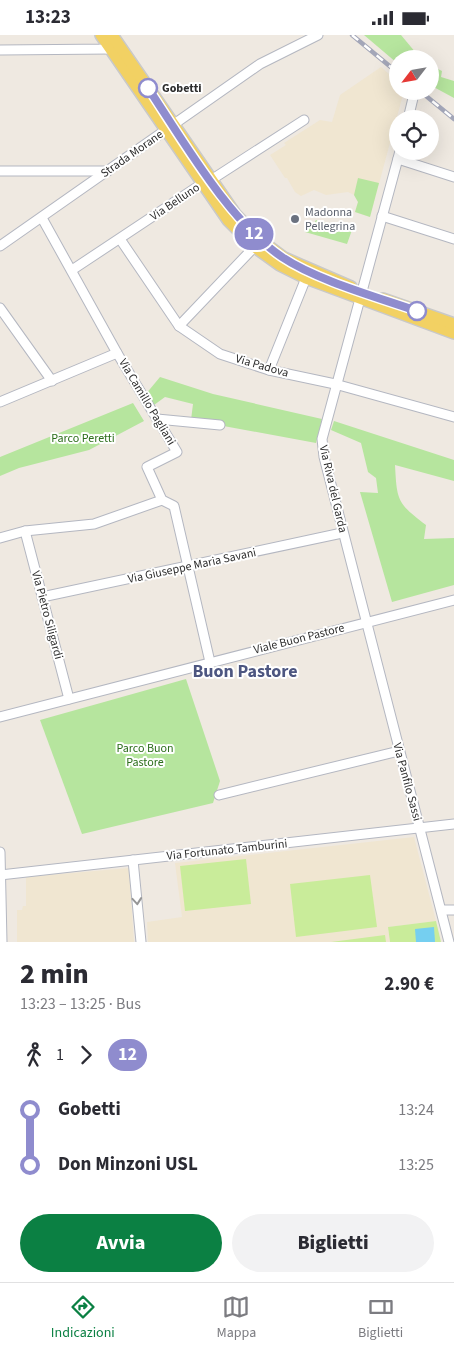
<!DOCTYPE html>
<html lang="it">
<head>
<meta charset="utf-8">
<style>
	:root { --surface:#fff; --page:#f2f2f3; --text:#2b2b33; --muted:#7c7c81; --line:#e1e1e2; --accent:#0b8043 }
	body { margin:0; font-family:"Source Sans 3",sans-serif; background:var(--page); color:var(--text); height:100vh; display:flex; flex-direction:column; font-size:19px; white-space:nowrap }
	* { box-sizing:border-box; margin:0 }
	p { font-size:16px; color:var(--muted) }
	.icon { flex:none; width:28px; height:28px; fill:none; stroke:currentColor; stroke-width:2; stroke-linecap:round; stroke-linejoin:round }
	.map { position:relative; height:907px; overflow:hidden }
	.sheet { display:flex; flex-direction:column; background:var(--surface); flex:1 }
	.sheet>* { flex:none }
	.badge { padding:0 10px; border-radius:16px; font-size:18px; line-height:32px }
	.needle { width:32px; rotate:239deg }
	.controls { position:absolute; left:389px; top:15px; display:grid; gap:10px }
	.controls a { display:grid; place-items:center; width:50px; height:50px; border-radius:50%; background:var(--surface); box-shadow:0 5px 20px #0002; font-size:25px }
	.map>.badge { position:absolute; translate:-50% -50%; box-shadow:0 0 0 2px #fff }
	.legs { display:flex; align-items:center; gap:8px; height:55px; padding:0 20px; font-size:16px }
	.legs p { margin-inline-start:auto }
	.summary { display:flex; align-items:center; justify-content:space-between; height:85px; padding:0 20px }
	h1 { font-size:28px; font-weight:800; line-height:38px }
	.cta { display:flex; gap:10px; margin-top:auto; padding:10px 20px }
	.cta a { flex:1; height:58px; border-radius:30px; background:var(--accent); color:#fff; font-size:20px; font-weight:800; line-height:58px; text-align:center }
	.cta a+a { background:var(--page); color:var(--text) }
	ul { padding:0 20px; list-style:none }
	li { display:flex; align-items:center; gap:18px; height:55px; font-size:19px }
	li i { display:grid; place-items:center; width:8px; height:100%; margin:0 6px; background:currentColor }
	li i::after { content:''; width:12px; height:12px; margin:-6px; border:4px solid; border-radius:50%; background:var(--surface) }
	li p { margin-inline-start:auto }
	li:first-child i { background:linear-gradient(#0000 50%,currentColor 0) }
	li:last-child i { background:linear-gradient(currentColor 50%,#0000 0) }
	.status { display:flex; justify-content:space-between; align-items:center; height:35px; padding:0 25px; background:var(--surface); direction:ltr }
	.status svg { height:14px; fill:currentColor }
	.dock { display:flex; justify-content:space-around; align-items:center; height:70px; border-top:1px solid var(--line); background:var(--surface); font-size:14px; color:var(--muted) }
	.dock a { display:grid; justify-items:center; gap:2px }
	.dock .on { color:var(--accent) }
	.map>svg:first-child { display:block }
</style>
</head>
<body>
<div class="status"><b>13:23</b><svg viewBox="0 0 49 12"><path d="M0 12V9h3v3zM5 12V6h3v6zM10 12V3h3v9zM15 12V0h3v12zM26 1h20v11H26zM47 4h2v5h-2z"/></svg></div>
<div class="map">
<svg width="454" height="907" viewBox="0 0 454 907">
	<rect width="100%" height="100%" fill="#efe9e1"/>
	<g fill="#f0e6d1">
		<polygon points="381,32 397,46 398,56 404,56 370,182 355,177 358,167 354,160 348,157 326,160 314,155 301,161 295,157 287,143 285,143 270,120 286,110 284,108 320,85 332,87 340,60"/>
		<polygon points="414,802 436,886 388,892 390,907 148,907 147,887 182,882 175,828"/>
		<polygon points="129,833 134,907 17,907 17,875 22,875 23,871 26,871 26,842"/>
	</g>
	<g fill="#b6e59e">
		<polygon points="364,0 401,0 421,24 398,24 397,28"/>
		<polygon points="430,30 442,36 441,42 454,46 454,63 430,50"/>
		<polygon points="358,143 379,148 370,182 355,177 358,167 354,160"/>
		<polygon points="316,185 352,195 347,209 305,197 306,194 312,192"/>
		<polygon points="160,342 213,359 322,384 316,408 191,385 193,369 165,362 154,370 145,360"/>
		<polygon points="133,368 144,386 89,415 19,433 0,441 0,422"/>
		<path d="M334,386L454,425V446L395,430C397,466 397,468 426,490L424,504L454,503V550L392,567L360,457L378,458L376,443L368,437L361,408L331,395Z"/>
		<polygon points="186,644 220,746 213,768 82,799 40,685"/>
	</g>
	<g fill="#c9ec9a">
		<polygon points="246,824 251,869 185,876 180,831"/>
		<polygon points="370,840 377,892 296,902 290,849"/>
		<polygon points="436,886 441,907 390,907 388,892"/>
		<polygon points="385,900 386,907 331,907"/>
	</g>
	<polygon fill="#75cff0" points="434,892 435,907 416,907 415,894"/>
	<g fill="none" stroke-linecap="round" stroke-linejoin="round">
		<g stroke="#b4b7c1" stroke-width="11">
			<g id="minor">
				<polyline points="0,15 111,14 114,12"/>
				<polyline points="408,84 414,59"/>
				<polyline points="400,116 322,404 324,422 449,907"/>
				<polyline points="398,124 454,142"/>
				<polyline points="0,136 108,136"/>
				<polyline points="382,181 454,204"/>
				<polyline points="42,183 117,318 177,417 147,432 162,465 174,471 210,627"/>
				<polyline points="120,204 179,291 220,319 269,335 335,349 454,382"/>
				<polyline points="0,211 260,29 318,0"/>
				<polyline points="72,235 203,148 211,145 304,85"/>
				<polyline points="0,273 52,346"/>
				<polyline points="179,291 259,207"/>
				<polyline points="269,335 308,238"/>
				<polyline points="0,367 117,318"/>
				<polyline points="157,384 220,390"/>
				<polyline points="25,496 69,664"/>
				<polyline points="0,503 25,496 94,489 162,465"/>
				<polyline points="42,562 342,498"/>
				<polyline points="0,682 454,565"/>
				<polyline points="219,760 399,716"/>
				<polyline points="0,817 2,907"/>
				<polyline points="133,825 141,907"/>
				<polyline points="0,840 454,789"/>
				<polyline points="442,875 454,875"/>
			</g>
		</g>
		<g stroke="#c9c9c9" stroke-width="14">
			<g id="major">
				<polyline points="101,0 228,185 255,212 280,230 306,243 454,298"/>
				<polyline points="112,0 235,179 260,205 284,223 351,252"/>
				<polyline points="383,264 454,289"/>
			</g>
		</g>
		<use href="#minor" stroke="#fff" stroke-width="9"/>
		<use href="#major" stroke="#f2d163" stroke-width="11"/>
		<g stroke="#a3a6b8" stroke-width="4.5">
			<g id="rail">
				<polyline points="352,0 398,38"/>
				<polyline points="420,56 454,84"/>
			</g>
		</g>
		<use href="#rail" stroke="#fff" stroke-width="2.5" stroke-dasharray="8" stroke-linecap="butt"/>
	</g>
	<defs><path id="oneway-chevron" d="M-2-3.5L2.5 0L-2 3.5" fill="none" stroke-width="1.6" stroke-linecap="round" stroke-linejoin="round" transform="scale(1.25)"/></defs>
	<use stroke="#969696" href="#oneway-chevron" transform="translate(137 866) rotate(85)"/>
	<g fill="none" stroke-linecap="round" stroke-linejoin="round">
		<g stroke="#fff" stroke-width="11">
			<path id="line-1" d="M148,53C184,107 229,186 282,222C316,245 377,262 417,276"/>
		</g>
		<use href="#line-1" stroke="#8f8cce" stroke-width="8"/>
	</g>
	<g fill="#fff" stroke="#8f8cce" stroke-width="2.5">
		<circle cx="148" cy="53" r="9"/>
		<circle cx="417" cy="276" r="9"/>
	</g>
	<circle fill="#6b7280" stroke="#fff" stroke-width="2" cx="295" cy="184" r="5"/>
	<g text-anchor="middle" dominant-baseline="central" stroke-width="4" stroke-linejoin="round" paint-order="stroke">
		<g font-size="12" font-weight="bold" fill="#2e2e2e" stroke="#fff" text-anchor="start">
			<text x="162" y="53">Gobetti</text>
		</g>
		<g font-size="12" fill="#2e2e2e" stroke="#fff">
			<text transform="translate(132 119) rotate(-35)">Strada Morane</text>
			<text transform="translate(175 167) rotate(-34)">Via Belluno</text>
			<text transform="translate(262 331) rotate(16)">Via Padova</text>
			<text transform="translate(147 367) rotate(59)">Via Camillo Pagliani</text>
			<text transform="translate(333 454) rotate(77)">Via Riva del Garda</text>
			<text transform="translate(192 531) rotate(-12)">Via Giuseppe Maria Savani</text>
			<text transform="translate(47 580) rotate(75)">Via Pietro Siligardi</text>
			<text transform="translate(299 604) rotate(-14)">Viale Buon Pastore</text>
			<text transform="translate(407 747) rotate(75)">Via Panfilo Sassi</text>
			<text transform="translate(227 815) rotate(-6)">Via Fortunato Tamburini</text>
		</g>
		<g font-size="12" fill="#5b616d" stroke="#fff" text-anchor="start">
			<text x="305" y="177">Madonna<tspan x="305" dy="14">Pellegrina</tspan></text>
		</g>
		<g font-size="12" fill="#2c6e1b" stroke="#fff">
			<text x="83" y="403">Parco Peretti</text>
			<text x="145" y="713">Parco Buon<tspan x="145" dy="14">Pastore</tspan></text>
		</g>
		<g font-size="18" font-weight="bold" fill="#4d5680" stroke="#fff">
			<text x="245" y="636">Buon Pastore</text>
		</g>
	</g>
</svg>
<div class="controls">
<a><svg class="needle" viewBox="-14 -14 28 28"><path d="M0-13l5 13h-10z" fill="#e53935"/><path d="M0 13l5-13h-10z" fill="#7c7c81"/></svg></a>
<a><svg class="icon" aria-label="locate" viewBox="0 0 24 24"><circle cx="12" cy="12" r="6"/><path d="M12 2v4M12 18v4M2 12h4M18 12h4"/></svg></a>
</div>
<b class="badge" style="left:254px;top:199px;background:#8f8cce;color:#fff">12</b>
</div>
<section class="sheet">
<div class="summary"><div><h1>2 min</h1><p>13:23 – 13:25 · Bus</p></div><b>2.90 €</b></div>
<div class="legs"><svg class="icon" aria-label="walk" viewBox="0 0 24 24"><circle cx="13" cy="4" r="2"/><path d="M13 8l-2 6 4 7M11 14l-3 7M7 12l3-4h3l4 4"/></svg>1<svg class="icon" aria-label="forward" viewBox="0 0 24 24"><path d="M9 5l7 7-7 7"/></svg><b class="badge" style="background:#8f8cce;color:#fff">12</b></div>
<ul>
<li><i style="color:#8f8cce"></i><b>Gobetti</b><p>13:24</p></li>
<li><i style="color:#8f8cce"></i><b>Don Minzoni USL</b><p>13:25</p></li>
</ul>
<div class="cta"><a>Avvia</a><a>Biglietti</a></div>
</section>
<nav class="dock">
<a class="on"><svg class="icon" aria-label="directions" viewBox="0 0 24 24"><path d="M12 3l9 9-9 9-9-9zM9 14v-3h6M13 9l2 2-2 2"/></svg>Indicazioni</a>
<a><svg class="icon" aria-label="map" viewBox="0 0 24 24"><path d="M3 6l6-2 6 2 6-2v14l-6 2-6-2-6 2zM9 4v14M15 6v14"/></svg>Mappa</a>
<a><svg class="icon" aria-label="tickets" viewBox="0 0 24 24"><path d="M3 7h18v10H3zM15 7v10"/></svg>Biglietti</a>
</nav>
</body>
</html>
